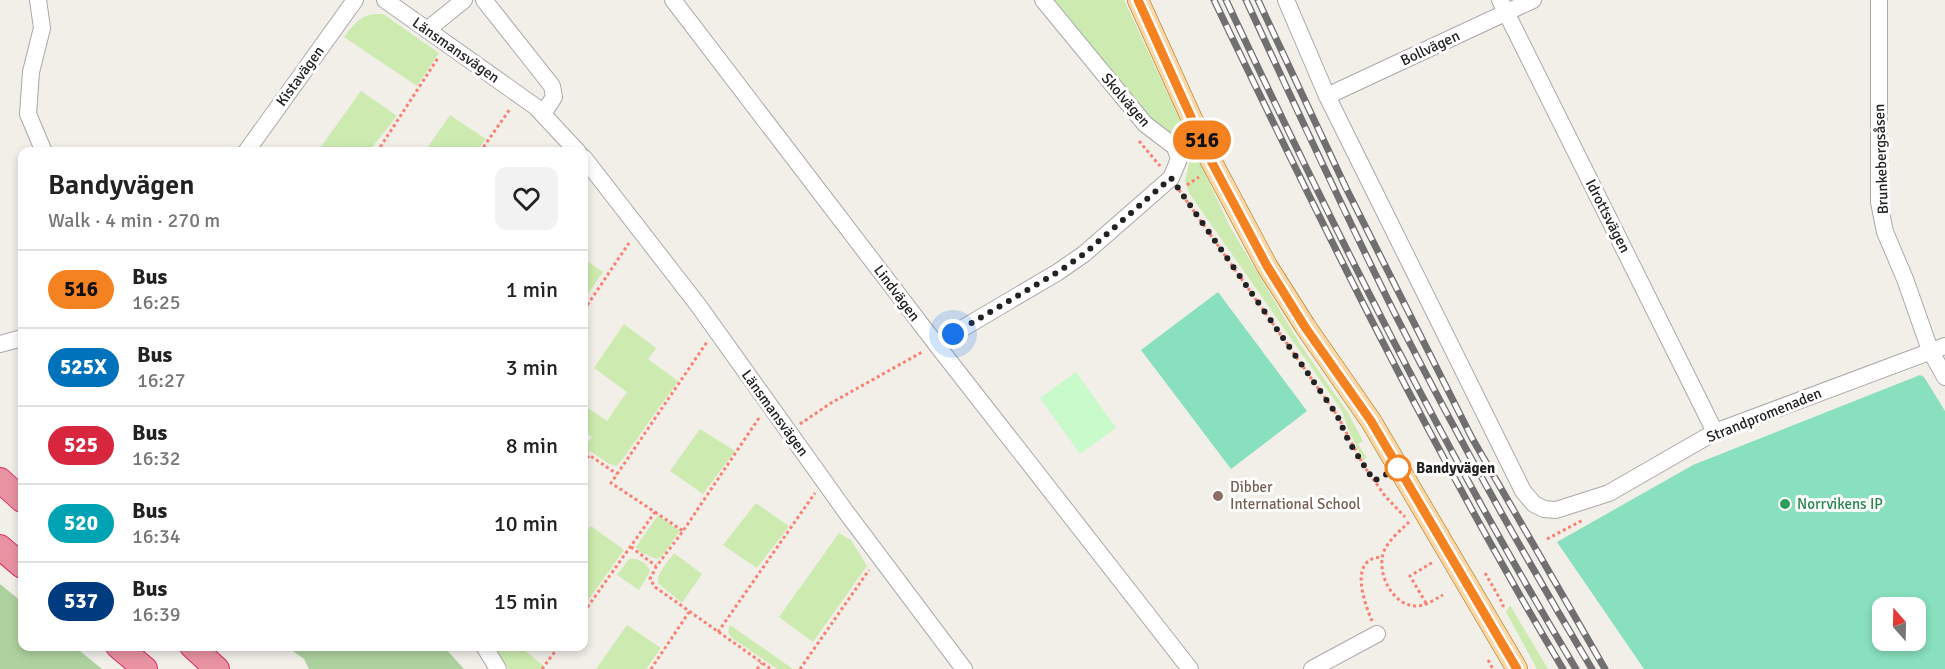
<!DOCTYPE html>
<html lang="en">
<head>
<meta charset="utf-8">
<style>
	:root { --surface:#fff; --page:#f2f2f2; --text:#222; --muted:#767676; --line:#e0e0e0 }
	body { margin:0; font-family:Signika,sans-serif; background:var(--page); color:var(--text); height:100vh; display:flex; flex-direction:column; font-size:22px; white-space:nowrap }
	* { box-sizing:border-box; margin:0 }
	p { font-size:20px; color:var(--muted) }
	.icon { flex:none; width:33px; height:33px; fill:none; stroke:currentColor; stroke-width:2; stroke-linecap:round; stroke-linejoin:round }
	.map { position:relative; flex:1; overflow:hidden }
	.side { position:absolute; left:18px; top:147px; width:570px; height:504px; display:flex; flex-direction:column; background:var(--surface); border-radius:12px; box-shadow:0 3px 9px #0003 }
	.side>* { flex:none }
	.badge { padding:0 12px; border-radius:20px; font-size:21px; line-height:39px }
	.needle { width:39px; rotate:340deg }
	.controls { position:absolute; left:1872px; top:597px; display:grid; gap:12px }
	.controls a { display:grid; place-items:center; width:54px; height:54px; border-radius:12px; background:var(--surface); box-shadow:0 3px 9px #0003; font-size:30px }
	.you { position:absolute; width:30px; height:30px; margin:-15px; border:4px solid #fff; border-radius:50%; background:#1a73e8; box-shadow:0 0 0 9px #1a73e833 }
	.map>.badge { position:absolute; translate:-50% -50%; box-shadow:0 0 0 3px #fff }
	.round { display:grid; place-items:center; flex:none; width:63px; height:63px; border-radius:12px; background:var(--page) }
	.overview { display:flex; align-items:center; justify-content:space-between; height:102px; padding:0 30px }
	h1 { font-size:28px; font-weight:600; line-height:45px }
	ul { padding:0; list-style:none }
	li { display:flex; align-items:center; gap:18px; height:78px; padding:0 30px; border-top:2px solid var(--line) }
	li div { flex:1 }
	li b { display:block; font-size:22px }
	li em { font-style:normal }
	li .badge { min-width:66px; font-weight:700; text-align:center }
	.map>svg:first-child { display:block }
</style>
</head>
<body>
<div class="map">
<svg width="1945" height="669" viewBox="0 0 1945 669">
	<rect width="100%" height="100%" fill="#f2efe9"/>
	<g fill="#cdebb0">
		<polygon points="1052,0 1124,0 1229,225 1300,344 1348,413 1363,441 1358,444 1367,458 1363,460 1349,431 1342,411 1189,193 1185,181 1189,164 1188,157 1184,147 1151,119"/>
		<path d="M373,14H383L439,53L417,86L344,37C353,26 358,17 373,14Z"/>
		<polygon points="361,91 397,116 369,151 325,151 320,148"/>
		<polygon points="450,115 486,139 477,151 425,151"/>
		<polygon points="584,259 603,272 584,300"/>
		<polygon points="624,324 656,348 648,359 678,381 622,460 616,466 609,464 590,451 584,458 584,448 592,437 584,431 584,405 607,421 627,392 594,368"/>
		<polygon points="700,429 735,451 703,494 670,471"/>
		<polygon points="756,503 789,526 757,568 723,545"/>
		<polygon points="658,515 680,531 662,556 657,559 640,552 636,547"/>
		<polygon points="591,526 624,550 584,606 584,536"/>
		<polygon points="839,533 851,540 867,566 813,642 779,617"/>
		<path d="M674,553L702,574L682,603L658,583C657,572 668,562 674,553Z"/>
		<path d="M629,559C638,558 647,563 650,571L639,590L617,575Z"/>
		<polygon points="1510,605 1548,669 1537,669 1506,612"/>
		<polygon points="627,625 661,648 646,669 596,669"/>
		<polygon points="730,625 793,669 777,669 732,638 728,632"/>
		<polygon points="494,647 520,647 544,666 541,669 509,669"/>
	</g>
	<g fill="#add19e">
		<polygon points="0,584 22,602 22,646 75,647 102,669 0,669"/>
		<polygon points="287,647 444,647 464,669 309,669 304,659"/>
	</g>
	<polygon fill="#c8facc" points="1076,372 1116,428 1080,454 1040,398"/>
	<g fill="#88e0be" fill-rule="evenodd">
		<polygon points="1218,292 1307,411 1231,469 1141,350"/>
		<path d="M1920,375L1924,377L1945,411V669H1644L1557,542L1693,465ZM1882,608H1916V640H1882Z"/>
	</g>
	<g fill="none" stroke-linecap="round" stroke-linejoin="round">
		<g stroke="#a9a9a9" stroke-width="18">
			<g id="minor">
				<polyline points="38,0 42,28 31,72 28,114 44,152"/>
				<polyline points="385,0 536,107 578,152"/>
				<polyline points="484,0 552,86 554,97 543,114"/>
				<polyline points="673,0 936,344 1190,669"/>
				<polyline points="1286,0 1327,96 1523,491 1534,504 1544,509 1556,510 1609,493 1715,432 1945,346"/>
				<polyline points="1500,0 1715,432"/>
				<polyline points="1879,0 1879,202 1885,232 1905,279 1930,350 1945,377"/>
				<polyline points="427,30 464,0"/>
				<polyline points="1327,96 1533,0"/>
				<polyline points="246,152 355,0"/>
				<polyline points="584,158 698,305 846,512 964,669"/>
				<polyline points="0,344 22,338"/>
				<polyline points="936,344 1058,272 1084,254 1171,178 1179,159 1175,147 1145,124 1043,0"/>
				<polyline points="484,646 498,669"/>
				<polyline points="1312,669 1377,634"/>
			</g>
		</g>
		<g stroke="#a06b00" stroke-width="22">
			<polyline id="major" points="1138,0 1210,159 1267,266 1305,326 1371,421 1517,669"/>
		</g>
		<g stroke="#dc2a67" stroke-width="26">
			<g id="highway">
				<polyline points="0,480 22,500"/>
				<polyline points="0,547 22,566"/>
				<polyline points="118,646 145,669"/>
				<polyline points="192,646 217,669"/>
			</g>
		</g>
		<g stroke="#fa8072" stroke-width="3" stroke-dasharray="3 3" stroke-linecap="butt">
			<polyline points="1139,141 1160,166"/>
			<polyline points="377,152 438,58"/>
			<polyline points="480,152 510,109"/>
			<polyline points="1187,185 1199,177"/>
			<polyline points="1179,190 1337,415 1364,466 1385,496 1405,517"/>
			<polyline points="584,310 629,243"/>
			<polyline points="759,418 683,531 656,567 650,579 655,587 771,669"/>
			<polyline points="800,424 831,403 924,351"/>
			<polyline points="584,463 589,455 617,474"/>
			<polyline points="655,512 683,531"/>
			<path d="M1409,522C1400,531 1387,541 1383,554C1377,575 1394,607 1417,606C1426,606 1435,599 1443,595"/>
			<polyline points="1547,539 1583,520"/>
			<polyline points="631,547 656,566"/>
			<polyline points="1485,573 1503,604 1503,608"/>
			<polyline points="1426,603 1410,576 1433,562"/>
			<polyline points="584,612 655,512 611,483 707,342"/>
			<path d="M1372,621C1364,602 1348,558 1382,557"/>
			<polyline points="718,632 815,493"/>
			<polyline points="1488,660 1493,669"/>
			<polyline points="542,669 559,646"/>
			<polyline points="651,669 689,612"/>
			<polyline points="757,669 762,663"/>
			<polyline points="800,669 869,570"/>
		</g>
		<use href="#minor" stroke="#fff" stroke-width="16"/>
		<use href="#major" stroke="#fcd6a4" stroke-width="21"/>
		<use href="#highway" stroke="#e892a2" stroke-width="24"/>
		<g stroke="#707070" stroke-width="7">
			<g id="rail">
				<path d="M1214,0C1323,227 1434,453 1563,669"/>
				<path d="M1226,0C1333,228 1446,453 1576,669"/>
				<path d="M1246,0C1295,106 1344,212 1396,316C1457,436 1523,554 1592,669"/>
				<polyline points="1258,0 1346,188 1472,438 1605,669"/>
			</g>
		</g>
		<use href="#rail" stroke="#fff" stroke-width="4.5" stroke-dasharray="14" stroke-linecap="butt"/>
	</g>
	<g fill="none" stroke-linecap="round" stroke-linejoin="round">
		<g stroke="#fff" stroke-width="14">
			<polyline id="line" points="1138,0 1210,159 1267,266 1305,327 1371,421 1517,669"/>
		</g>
		<use href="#line" stroke="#f58220" stroke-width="9"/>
		<polyline stroke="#222" stroke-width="6" stroke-dasharray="0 10.8" points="953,334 1058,272 1084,254 1171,178 1337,415 1349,442 1374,481 1398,468"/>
	</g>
	<circle fill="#fff" stroke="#f58220" stroke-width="3" cx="1398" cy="468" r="12"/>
	<circle fill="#8d6e63" stroke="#fff" stroke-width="2" cx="1218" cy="496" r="6"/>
	<circle fill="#2e9e5b" stroke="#fff" stroke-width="2" cx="1785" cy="504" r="6"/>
	<g text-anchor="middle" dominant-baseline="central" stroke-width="6" stroke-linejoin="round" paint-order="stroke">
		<g font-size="15" fill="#222" stroke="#fff">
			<text transform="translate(1430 48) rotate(-25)">Bollvägen</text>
			<text transform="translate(456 50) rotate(35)">Länsmansvägen</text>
			<text transform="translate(300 76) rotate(-54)">Kistavägen</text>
			<text transform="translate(1126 100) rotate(49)">Skolvägen</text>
			<text transform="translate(1881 159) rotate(-92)">Brunkebergsåsen</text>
			<text transform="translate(1608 216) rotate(63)">Idrottsvägen</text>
			<text transform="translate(897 293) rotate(53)">Lindvägen</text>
			<text transform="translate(775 413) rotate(54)">Länsmansvägen</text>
			<text transform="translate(1764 415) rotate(-22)">Strandpromenaden</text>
		</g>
		<g font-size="15" font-weight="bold" fill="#222" stroke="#fff" text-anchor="start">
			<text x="1416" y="468">Bandyvägen</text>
		</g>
		<g font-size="15" fill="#785e54" stroke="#fff" text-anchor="start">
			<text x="1230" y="487">Dibber<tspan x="1230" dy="17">International School</tspan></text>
		</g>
		<g font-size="15" fill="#27864d" stroke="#fff" text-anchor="start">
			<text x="1797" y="504">Norrvikens IP</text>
		</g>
	</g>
</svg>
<div class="controls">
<a><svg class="needle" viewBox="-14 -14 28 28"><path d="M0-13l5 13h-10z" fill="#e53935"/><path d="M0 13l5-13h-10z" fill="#767676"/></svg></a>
</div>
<div class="you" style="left:953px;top:334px"></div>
<b class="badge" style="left:1202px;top:140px;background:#f58220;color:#111">516</b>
<section class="side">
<div class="overview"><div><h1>Bandyvägen</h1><p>Walk · 4 min · 270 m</p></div><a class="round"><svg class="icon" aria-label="heart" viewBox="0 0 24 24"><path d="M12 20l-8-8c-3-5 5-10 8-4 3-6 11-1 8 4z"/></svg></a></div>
<ul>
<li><span class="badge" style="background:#f58220;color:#111">516</span><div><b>Bus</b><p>16:25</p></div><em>1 min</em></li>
<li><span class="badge" style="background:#0072bc;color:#fff">525X</span><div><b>Bus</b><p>16:27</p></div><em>3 min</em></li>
<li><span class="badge" style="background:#d7263d;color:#fff">525</span><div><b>Bus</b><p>16:32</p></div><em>8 min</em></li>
<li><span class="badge" style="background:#00a3b4;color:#fff">520</span><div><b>Bus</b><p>16:34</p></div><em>10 min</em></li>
<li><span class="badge" style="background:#003b80;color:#fff">537</span><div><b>Bus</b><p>16:39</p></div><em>15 min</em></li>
</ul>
</section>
</div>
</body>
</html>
